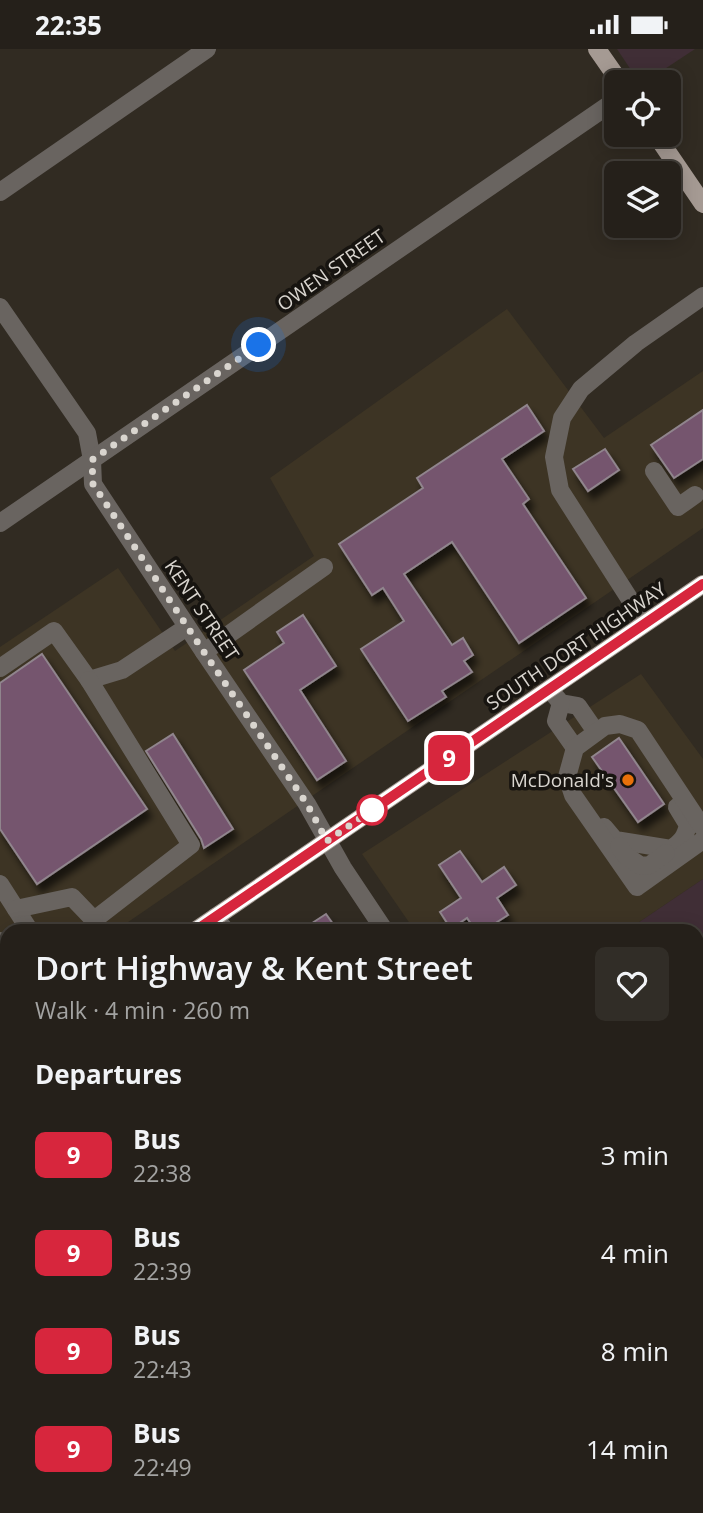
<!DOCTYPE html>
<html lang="en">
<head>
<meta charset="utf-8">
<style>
	:root { --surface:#25201a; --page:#312d27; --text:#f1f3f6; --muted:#a3a3a2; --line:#423e39 }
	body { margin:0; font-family:"Open Sans",sans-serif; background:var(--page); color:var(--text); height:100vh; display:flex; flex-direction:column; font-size:26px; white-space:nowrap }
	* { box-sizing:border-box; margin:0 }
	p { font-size:23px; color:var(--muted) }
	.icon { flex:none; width:38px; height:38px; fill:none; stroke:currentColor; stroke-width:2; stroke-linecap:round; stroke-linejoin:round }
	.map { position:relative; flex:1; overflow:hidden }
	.details { position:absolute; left:0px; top:875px; width:704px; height:590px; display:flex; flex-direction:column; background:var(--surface); border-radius:21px 21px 0 0; box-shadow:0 4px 18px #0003,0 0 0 2px var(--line) }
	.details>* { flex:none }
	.badge { padding:0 14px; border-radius:10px; font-size:24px; line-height:46px }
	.buttons { position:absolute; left:604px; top:21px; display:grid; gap:14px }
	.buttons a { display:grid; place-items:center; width:77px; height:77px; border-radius:10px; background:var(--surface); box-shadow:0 4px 18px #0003,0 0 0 2px var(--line); font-size:35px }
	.you { position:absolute; width:35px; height:35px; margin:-18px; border:5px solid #fff; border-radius:50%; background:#1a73e8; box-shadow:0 0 0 10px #1a73e833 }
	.map>.badge { position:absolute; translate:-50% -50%; box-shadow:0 0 0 4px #fff }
	h2 { padding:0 35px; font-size:26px; line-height:63px }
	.round { display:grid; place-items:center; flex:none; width:74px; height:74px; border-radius:10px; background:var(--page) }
	.summary { display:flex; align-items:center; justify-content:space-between; height:119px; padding:0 35px }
	h1 { font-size:33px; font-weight:600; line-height:52px }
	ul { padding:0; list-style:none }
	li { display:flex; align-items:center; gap:21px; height:98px; padding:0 35px }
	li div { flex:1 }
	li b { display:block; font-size:26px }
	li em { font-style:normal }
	li .badge { min-width:77px; font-weight:700; text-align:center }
	.status { display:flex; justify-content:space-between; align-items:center; height:49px; padding:0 35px; background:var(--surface); direction:ltr }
	.status svg { height:19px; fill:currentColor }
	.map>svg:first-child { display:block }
</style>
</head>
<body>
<div class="status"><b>22:35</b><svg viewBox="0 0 49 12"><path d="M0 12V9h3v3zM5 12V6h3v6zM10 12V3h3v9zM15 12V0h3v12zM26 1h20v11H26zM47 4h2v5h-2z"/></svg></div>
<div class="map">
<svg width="703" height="1464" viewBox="0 0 703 1464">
	<defs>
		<filter id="shadow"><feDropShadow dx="4.5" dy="8" stdDeviation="3.5" flood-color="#0009"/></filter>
	</defs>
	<rect width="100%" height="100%" fill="#312b22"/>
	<g fill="#3d3424">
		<polygon points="507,260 604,389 703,322 703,479 115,882 7,882 7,956 0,961 0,598 118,519 175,602 314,507 270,429"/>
		<polygon points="641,625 703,710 703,830 626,882 415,882 362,805"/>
	</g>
	<g fill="#402e36">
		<polygon points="617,0 695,0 645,33 639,33"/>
		<polygon points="703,830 703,1464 4,1464 0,1458 0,1045 7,1040 7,1458 696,1458 696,882 626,882"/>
	</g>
	<g fill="#74546e" stroke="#90858d" stroke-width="2" filter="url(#shadow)">
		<polygon points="527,356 544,382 502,410 529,450 523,455 586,549 519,594 452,493 404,525 452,596 463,589 473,606 464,612 472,623 442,642 446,648 408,672 361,600 404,572 383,539 372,546 339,495 423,439 417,429"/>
		<polygon points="703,361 703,410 674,429 651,396"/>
		<polygon points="605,400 619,421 588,442 573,420"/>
		<polygon points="303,566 336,617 300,641 346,712 317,731 244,621 284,594 277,583"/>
		<polygon points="42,605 147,760 37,835 0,780 0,634"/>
		<polygon points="173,685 233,780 204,799 201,790 146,702"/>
		<polygon points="619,689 664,755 638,773 592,708"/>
		<polygon points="460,802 482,833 504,818 516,836 497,849 508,866 483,882 476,882 467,869 451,880 440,863 461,849 439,816"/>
		<polygon points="326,865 338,882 300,882"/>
	</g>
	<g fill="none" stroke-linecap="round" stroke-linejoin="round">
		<g stroke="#696460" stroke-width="18">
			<polyline points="0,143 207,0"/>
			<polyline points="0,258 87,384 92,411 93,435 204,603 307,755 343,819 385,882"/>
			<polyline points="654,422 678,458 695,446"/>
			<polyline points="0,474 616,51"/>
			<polyline points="645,574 560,441 554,408 562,369 581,340 636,294 703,247"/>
			<polyline points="204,603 324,518"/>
			<polyline points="0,619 54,582 89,631 122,621 187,578"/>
			<polyline points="89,631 191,796 94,871 101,882"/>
			<polyline points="550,641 561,654 578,657 596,683"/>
			<polyline points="561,654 556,672 575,699"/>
			<path d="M604,778L615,791L671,800C681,793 685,789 688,776L677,758"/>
			<polyline points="703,779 638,681 620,675 605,677 575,699 567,728 573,746 637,838 703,791"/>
			<polyline points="619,797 625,806 641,817 650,816 666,804"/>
			<polyline points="0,835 30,882"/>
			<polyline points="16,860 72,848 94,871"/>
			<polyline points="215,868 226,882"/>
			<polyline points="0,892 7,902"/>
			<polyline points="0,986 7,997"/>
			<polyline points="696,1098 703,1094"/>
			<polyline points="0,1128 7,1139"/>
			<polyline points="696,1345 703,1354"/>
			<polyline points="0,1393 7,1402"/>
			<polyline points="696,1443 703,1452"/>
			<polyline points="534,1464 543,1458"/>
		</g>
		<g stroke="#a59a93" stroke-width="18">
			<polyline points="597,0 620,33"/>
			<polyline points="656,86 703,155"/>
			<polyline points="195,882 703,535"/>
			<polyline points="0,1015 7,1010"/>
		</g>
	</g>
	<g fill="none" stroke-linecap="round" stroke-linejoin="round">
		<g stroke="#fff" stroke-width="16">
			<polyline id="line" points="195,882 703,535"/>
		</g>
		<use href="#line" stroke="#d7263d" stroke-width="10"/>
		<polyline stroke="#d9d5cf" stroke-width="7" stroke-dasharray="0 12.6" points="259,296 92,411 93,435 204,603 307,755 327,792 372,761"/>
	</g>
	<circle fill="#e8710a" stroke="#171410" stroke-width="2.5" cx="628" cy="731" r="7"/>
	<circle fill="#fff" stroke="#d7263d" stroke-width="3.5" cx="372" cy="761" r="14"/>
	<g text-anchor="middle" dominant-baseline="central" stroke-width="7" stroke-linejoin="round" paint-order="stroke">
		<g font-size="19" fill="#d9d5cf" stroke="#171410">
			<text transform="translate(331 221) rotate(-35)">OWEN STREET</text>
			<text transform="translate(202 561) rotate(56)">KENT STREET</text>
			<text transform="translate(576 597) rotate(-34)">SOUTH DORT HIGHWAY</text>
		</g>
		<g font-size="19" fill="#d9d5cf" stroke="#171410" text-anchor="end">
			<text x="614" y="731">McDonald's</text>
		</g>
	</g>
</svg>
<div class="buttons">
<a><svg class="icon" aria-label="locate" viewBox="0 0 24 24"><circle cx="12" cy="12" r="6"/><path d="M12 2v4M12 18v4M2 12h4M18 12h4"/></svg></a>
<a><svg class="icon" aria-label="layers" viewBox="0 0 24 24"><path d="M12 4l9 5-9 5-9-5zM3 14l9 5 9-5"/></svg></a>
</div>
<div class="you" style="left:259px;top:296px"></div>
<b class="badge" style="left:449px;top:709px;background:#d7263d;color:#fff">9</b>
<section class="details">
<div class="summary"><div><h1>Dort Highway &amp; Kent Street</h1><p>Walk · 4 min · 260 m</p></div><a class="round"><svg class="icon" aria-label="heart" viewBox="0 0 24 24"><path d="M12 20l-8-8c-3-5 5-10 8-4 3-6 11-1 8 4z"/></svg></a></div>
<h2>Departures</h2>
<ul>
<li><span class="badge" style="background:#d7263d;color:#fff">9</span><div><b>Bus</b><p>22:38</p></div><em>3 min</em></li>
<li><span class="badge" style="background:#d7263d;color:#fff">9</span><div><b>Bus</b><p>22:39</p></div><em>4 min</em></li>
<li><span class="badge" style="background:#d7263d;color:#fff">9</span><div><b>Bus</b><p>22:43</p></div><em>8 min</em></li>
<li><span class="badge" style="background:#d7263d;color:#fff">9</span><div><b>Bus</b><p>22:49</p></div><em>14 min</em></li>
</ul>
</section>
</div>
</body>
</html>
